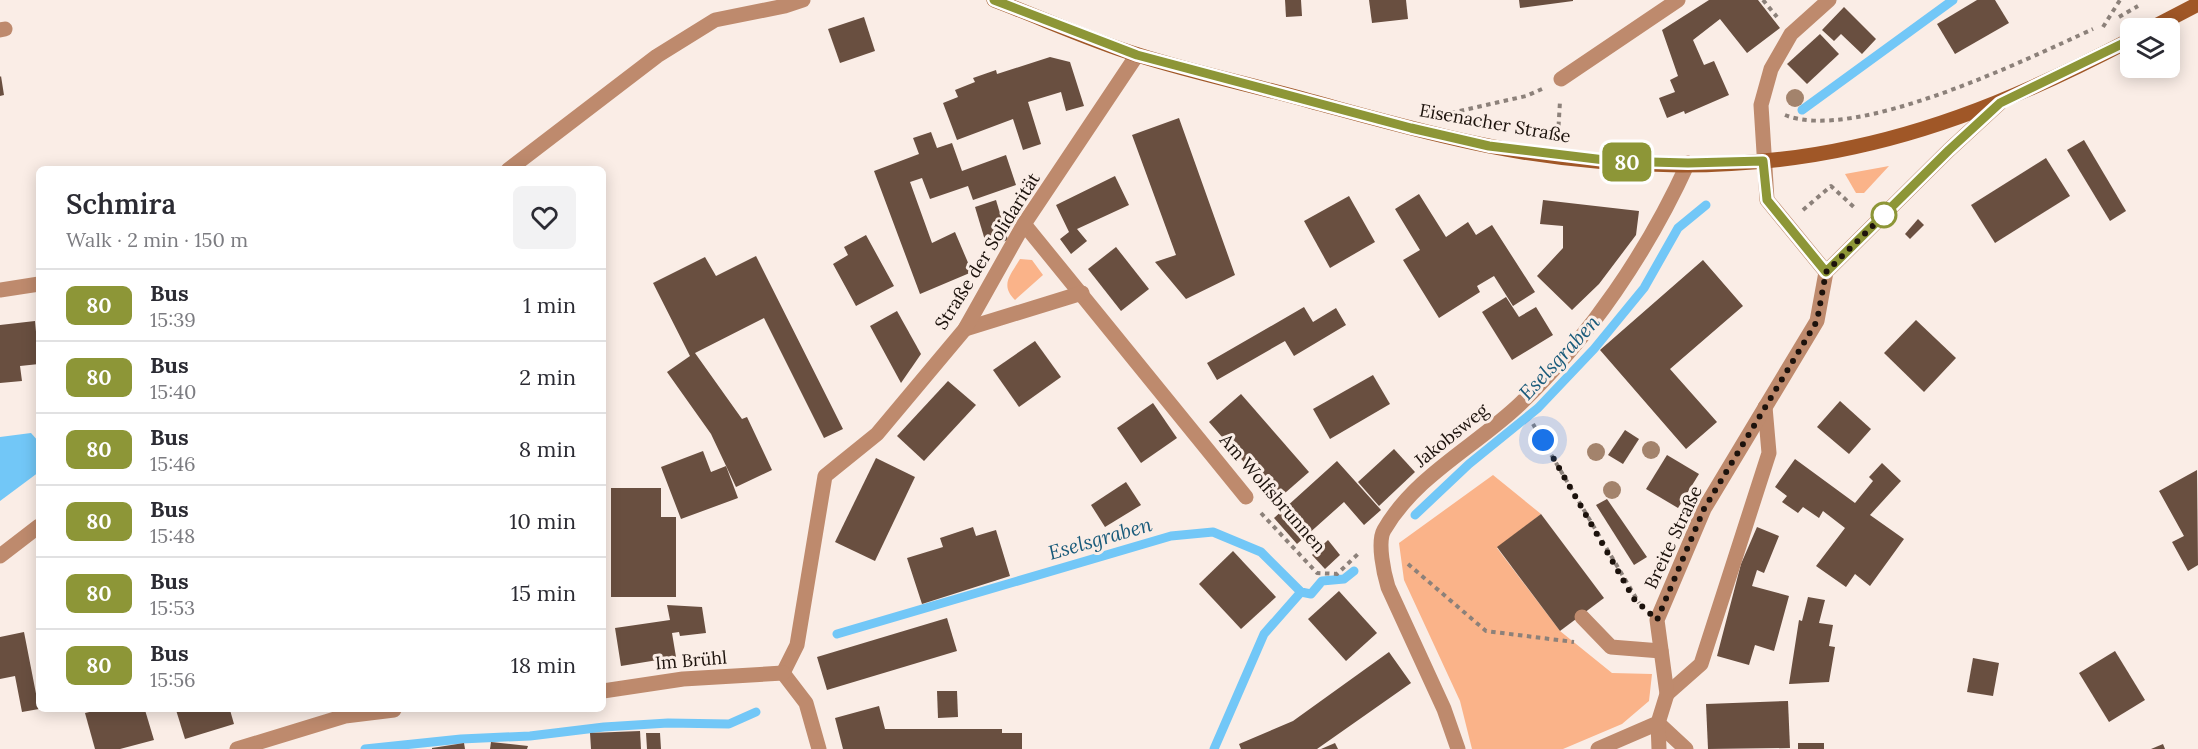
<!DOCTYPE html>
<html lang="en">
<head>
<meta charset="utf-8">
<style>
	:root { --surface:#fff; --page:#f2f2f3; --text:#2b2b33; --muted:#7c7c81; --line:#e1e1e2 }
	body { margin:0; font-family:Lora,serif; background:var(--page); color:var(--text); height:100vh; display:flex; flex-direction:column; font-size:22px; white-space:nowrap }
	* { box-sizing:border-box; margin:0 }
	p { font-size:20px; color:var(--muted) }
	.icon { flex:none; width:33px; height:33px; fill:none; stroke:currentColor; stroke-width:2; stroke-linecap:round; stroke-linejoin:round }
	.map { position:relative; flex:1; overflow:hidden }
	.panel { position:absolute; left:36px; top:166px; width:570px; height:546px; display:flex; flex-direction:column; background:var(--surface); border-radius:9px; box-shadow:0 3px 15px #0003 }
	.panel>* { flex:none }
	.badge { padding:0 12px; border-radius:9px; font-size:21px; line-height:39px }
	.fabs { position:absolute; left:2120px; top:18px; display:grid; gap:12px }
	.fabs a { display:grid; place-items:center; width:60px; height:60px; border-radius:9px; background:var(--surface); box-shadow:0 3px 15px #0003; font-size:30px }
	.you { position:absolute; width:30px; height:30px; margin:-15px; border:4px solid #fff; border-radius:50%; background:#1a73e8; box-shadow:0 0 0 9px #1a73e833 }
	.map>.badge { position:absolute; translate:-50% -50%; box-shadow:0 0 0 3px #fff }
	.round { display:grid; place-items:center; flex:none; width:63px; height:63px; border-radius:9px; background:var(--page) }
	.headline { display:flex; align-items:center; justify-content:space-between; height:102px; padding:0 30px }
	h1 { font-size:28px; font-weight:600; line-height:45px }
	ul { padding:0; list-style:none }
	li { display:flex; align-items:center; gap:18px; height:72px; padding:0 30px; border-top:2px solid var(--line) }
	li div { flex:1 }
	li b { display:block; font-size:22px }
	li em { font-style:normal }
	li .badge { min-width:66px; font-weight:700; text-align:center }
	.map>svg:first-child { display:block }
</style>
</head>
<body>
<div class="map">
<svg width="2198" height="749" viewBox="0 0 2198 749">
	<rect width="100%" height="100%" fill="#faede6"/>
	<g fill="#fab389">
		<polygon points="1889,166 1864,193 1856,193 1845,174"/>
		<path d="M1020,259L1032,260L1043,275L1015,300C1000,285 1010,276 1020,259Z"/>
		<polygon points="1493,475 1541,514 1497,548 1560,631 1612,673 1652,674 1649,701 1622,724 1563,749 1472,749 1460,701 1404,580 1399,543"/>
	</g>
	<polygon fill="#72c7f7" points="31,433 39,442 39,472 0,501 0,437"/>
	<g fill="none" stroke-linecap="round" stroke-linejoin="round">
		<g stroke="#72c7f7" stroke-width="9">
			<polyline points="1802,110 1953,0"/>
			<polyline points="1415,515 1469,464 1538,408 1594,349 1644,288 1678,228 1706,205"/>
			<polyline points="837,634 1171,536 1213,532 1261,552 1301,592 1311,594 1322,581 1344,579 1354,571"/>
			<polyline points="365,749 461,739 530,736 604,727 668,723 729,724 756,712"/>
			<polyline points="1214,749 1264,634 1301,592"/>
		</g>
	</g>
	<g fill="#694f40">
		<polygon points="1285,0 1301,0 1302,16 1286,17"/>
		<polygon points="1369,0 1406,0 1408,19 1372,23"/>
		<polygon points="1519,0 1573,0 1573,1 1520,8"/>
		<polygon points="1709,0 1758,0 1780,28 1747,53 1720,19 1693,40 1704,65 1714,61 1729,95 1685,114 1684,111 1667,118 1659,98 1675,92 1670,80 1678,76 1662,30"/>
		<polygon points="1977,0 1995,0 2009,23 1955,54 1937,24"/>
		<polygon points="1844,7 1876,39 1862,54 1841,34 1834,41 1822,30"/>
		<polygon points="864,17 875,51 840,63 828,29"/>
		<polygon points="1820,34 1839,54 1807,84 1787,64"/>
		<polygon points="1050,57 1070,62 1084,106 1066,111 1061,92 1028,102 1041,144 1023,150 1013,119 957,140 943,103 958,97 955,90 975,82 973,78 996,70 997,74"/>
		<polygon points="1,76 4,95 0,96 0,77"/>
		<polygon points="1179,118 1235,275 1186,299 1155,262 1176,255 1132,135"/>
		<polygon points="931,132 937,148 952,143 962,171 1006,155 1016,185 973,200 968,186 930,199 922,178 910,182 932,243 955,232 972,272 920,294 874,171 919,154 913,138"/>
		<polygon points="2084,140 2126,211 2110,221 2067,150"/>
		<polygon points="2046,158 2070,196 1995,243 1971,205"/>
		<polygon points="1115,176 1129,205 1077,229 1087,241 1071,254 1060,239 1069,232 1056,205"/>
		<polygon points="1419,194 1446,237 1468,222 1476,235 1492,225 1535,292 1513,306 1494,276 1477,286 1480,292 1439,318 1403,260 1420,250 1395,209"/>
		<polygon points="1349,196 1375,242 1330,268 1304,221"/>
		<polygon points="996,200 1008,240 987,247 975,207"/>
		<polygon points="1543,200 1639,211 1636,235 1599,284 1572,310 1537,276 1563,248 1563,226 1540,224"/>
		<polygon points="1918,219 1924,225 1910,239 1905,234"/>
		<polygon points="866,235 894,286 856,306 833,264 848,255 844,247"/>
		<polygon points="1116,247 1149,289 1121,311 1088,269"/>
		<polygon points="756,256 843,429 824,438 764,318 695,353 742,419 747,417 772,470 736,487 711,434 667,372 690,356 653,283 705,257 716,276"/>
		<polygon points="1703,260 1743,306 1670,369 1717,422 1686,449 1600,350"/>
		<polygon points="1506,297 1519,317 1536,307 1553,335 1512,360 1482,312"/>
		<polygon points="1304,307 1313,322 1336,308 1346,325 1294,356 1285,341 1217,380 1207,363"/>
		<polygon points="897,311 921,354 901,383 870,326"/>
		<polygon points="1916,320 1956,358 1924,392 1884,353"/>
		<polygon points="35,321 39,364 20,366 22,381 0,383 0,325"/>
		<polygon points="1035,341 1061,377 1019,407 993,370"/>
		<polygon points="1373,375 1390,404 1330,439 1313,409"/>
		<polygon points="948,381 976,405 924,461 897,436"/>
		<polygon points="1241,394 1309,472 1277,500 1209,422"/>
		<polygon points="1840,401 1871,429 1849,454 1817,427"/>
		<polygon points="1153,403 1177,438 1141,463 1117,428"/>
		<polygon points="1625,430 1639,439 1623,464 1608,455"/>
		<polygon points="1394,449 1415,472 1379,506 1358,482"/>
		<polygon points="703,451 711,472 726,466 738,498 681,519 661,467"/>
		<polygon points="1667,455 1699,474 1678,508 1646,489"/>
		<polygon points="876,458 915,477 875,561 835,542"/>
		<polygon points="1795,459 1855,503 1873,481 1869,477 1882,463 1901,481 1870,515 1904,539 1870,586 1855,574 1846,587 1816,566 1845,528 1823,511 1819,518 1803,507 1798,513 1782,502 1787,496 1775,487"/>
		<polygon points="1337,461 1381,510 1364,525 1344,502 1297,544 1274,518"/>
		<polygon points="2197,470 2198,565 2188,571 2172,542 2184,536 2159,491"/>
		<polygon points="1126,482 1141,505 1105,527 1091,505"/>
		<polygon points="611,488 661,488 661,517 676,517 676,597 611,597"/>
		<polygon points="1607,499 1647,557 1634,565 1596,505"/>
		<polygon points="1541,514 1604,598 1560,631 1497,547"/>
		<polygon points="973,527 976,536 996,530 1010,576 922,604 907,558 943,547 940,538"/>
		<polygon points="1757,527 1779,536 1764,573 1757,570 1752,586 1789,596 1774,651 1755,645 1749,665 1717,656 1741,564"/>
		<polygon points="1328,540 1340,555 1325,569 1312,555"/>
		<polygon points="1233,551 1276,597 1241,629 1199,584"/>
		<polygon points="1339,591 1377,633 1346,661 1308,619"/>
		<polygon points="1808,597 1825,600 1819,623 1833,625 1829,646 1835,647 1829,682 1789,684 1799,620 1802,621"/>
		<polygon points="667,605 702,607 706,633 680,636 679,632 672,633 676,657 621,666 615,628 670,620"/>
		<polygon points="947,618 957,651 827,690 817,657"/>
		<polygon points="24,632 39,709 22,712 15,676 0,679 0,637"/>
		<polygon points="2115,651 2145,700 2109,722 2079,673"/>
		<polygon points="1389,652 1411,683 1317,749 1241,749 1239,744 1293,721"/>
		<polygon points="1973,658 1999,663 1993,696 1967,692"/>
		<polygon points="937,691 957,691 958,717 938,718"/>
		<polygon points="1788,701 1790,748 1708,749 1706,704"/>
		<polygon points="879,706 885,729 1002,729 1002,733 1022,733 1022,749 843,749 835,718"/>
		<polygon points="98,710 145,710 154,740 120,749 95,749 85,713"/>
		<polygon points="176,710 230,710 234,724 185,739"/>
		<polygon points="640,731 641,749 591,749 590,733"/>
		<polygon points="646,733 660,733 661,749 647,749"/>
		<polygon points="491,742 528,746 527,749 490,749"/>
		<polygon points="464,743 465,749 432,749 432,748"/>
		<polygon points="1335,743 1338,749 1321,749"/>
		<rect x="1798" y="743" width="26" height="6"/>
		<polygon points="2163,744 2165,749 2151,749"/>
	</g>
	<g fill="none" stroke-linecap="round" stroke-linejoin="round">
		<g stroke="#8c817a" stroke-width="4" stroke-dasharray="4.5 4.5" stroke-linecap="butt">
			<polyline points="1763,0 1777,17"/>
			<polyline points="2119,17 2138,6"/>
			<polyline points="2103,27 2120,0"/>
			<polyline points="1451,113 1526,96 1542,89"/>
			<path d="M1785,115C1855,143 2025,60 2093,29"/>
			<polyline points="1558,135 1560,101"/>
			<polyline points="1803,210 1831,186 1856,209"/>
			<polyline points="1533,424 1639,603"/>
			<polyline points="1261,513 1317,573 1337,574 1358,554"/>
			<polyline points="1408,564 1486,631 1574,642"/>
		</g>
		<g stroke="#be8a6d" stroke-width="15">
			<polyline points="0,30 5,29"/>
			<polyline points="508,170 657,56 715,20 785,6 803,0"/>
			<polyline points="0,290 39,284"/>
			<polyline points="0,556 39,526"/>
			<polyline points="1582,617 1611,647 1661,651"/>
			<polyline points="1658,723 1686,749"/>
		</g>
		<g stroke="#be8a6d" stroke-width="15">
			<polyline points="1561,79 1678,0"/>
			<polyline points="1024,224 1246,497"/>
			<polyline points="1826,272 1767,200 1761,105 1771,69 1791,34 1829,0"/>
			<polyline points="965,329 1082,293"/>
			<polyline points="783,673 797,645 825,476 877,434 965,329 1024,224 1137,55"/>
			<polyline points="783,673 806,703 819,749"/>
			<polyline points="603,691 683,679 783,673"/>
			<polyline points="1667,694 1701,664 1769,453 1765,407"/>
			<polyline points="1658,723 1659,749"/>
			<polyline points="237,749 345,716 394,710"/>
			<path d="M1458,749L1444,709L1388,587C1384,574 1377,542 1384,530C1415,476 1476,446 1520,404C1590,337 1648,251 1688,163"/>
			<polyline points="1598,749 1658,723 1667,694 1657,620 1704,509 1817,321 1826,272 1949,150 2000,103"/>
		</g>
		<g stroke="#a05727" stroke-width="15">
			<path d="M994,0C1042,18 1089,40 1138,55C1195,73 1253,85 1310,101C1369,117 1428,134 1489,146C1606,169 1737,173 1854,147C1952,126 2042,86 2130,40"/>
			<polyline points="2152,28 2198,4"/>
		</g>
	</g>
	<g fill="#a3836c">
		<circle cx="1795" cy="98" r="9"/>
		<circle cx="1651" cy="450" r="9"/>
		<circle cx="1596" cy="452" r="9"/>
		<circle cx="1612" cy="490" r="9"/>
	</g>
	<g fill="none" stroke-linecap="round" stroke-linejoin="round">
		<g stroke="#fff" stroke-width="14">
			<polyline id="line" points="994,0 1137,55 1411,128 1489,146 1613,161 1688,163 1763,161 1767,200 1826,272 1949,150 2000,103 2130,40"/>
		</g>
		<use href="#line" stroke="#8d9637" stroke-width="9"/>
		<polyline stroke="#1c120c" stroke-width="6" stroke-dasharray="0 10.8" points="1543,440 1634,599 1657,620 1704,509 1817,321 1826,272 1886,213 1884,215"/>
	</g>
	<circle fill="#fff" stroke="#8d9637" stroke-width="3" cx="1884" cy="215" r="12"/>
	<g text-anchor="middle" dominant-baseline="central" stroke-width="6" stroke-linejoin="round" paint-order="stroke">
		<g font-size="18" fill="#1c120c" stroke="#faede6">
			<text transform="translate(1495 123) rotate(10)">Eisenacher Straße</text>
			<text transform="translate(987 251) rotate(-58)">Straße der Solidarität</text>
			<text transform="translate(1451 435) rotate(-39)">Jakobsweg</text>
			<text transform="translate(1273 493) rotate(49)">Am Wolfsbrunnen</text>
			<text transform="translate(1673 537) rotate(-65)">Breite Straße</text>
			<text transform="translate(691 660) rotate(-5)">Im Brühl</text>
		</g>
		<g font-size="20" font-style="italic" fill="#185a7a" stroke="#faede6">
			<text transform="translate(1559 357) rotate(-47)">Eselsgraben</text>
			<text transform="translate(1100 538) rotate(-16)">Eselsgraben</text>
		</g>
	</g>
</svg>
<div class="fabs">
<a><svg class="icon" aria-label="layers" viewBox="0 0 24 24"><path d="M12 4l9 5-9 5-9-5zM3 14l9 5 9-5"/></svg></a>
</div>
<div class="you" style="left:1543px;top:440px"></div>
<b class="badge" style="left:1627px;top:162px;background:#8d9637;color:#fff">80</b>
<section class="panel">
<div class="headline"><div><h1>Schmira</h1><p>Walk · 2 min · 150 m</p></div><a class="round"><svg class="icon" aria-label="heart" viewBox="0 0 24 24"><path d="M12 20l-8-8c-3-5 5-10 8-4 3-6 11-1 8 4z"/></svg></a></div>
<ul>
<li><span class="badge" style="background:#8d9637;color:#fff">80</span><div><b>Bus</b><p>15:39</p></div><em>1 min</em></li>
<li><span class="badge" style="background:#8d9637;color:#fff">80</span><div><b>Bus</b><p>15:40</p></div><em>2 min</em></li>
<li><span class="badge" style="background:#8d9637;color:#fff">80</span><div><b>Bus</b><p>15:46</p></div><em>8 min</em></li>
<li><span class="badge" style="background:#8d9637;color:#fff">80</span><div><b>Bus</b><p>15:48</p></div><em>10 min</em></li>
<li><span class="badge" style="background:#8d9637;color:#fff">80</span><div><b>Bus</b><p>15:53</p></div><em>15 min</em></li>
<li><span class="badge" style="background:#8d9637;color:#fff">80</span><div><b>Bus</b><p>15:56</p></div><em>18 min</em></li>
</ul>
</section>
</div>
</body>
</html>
